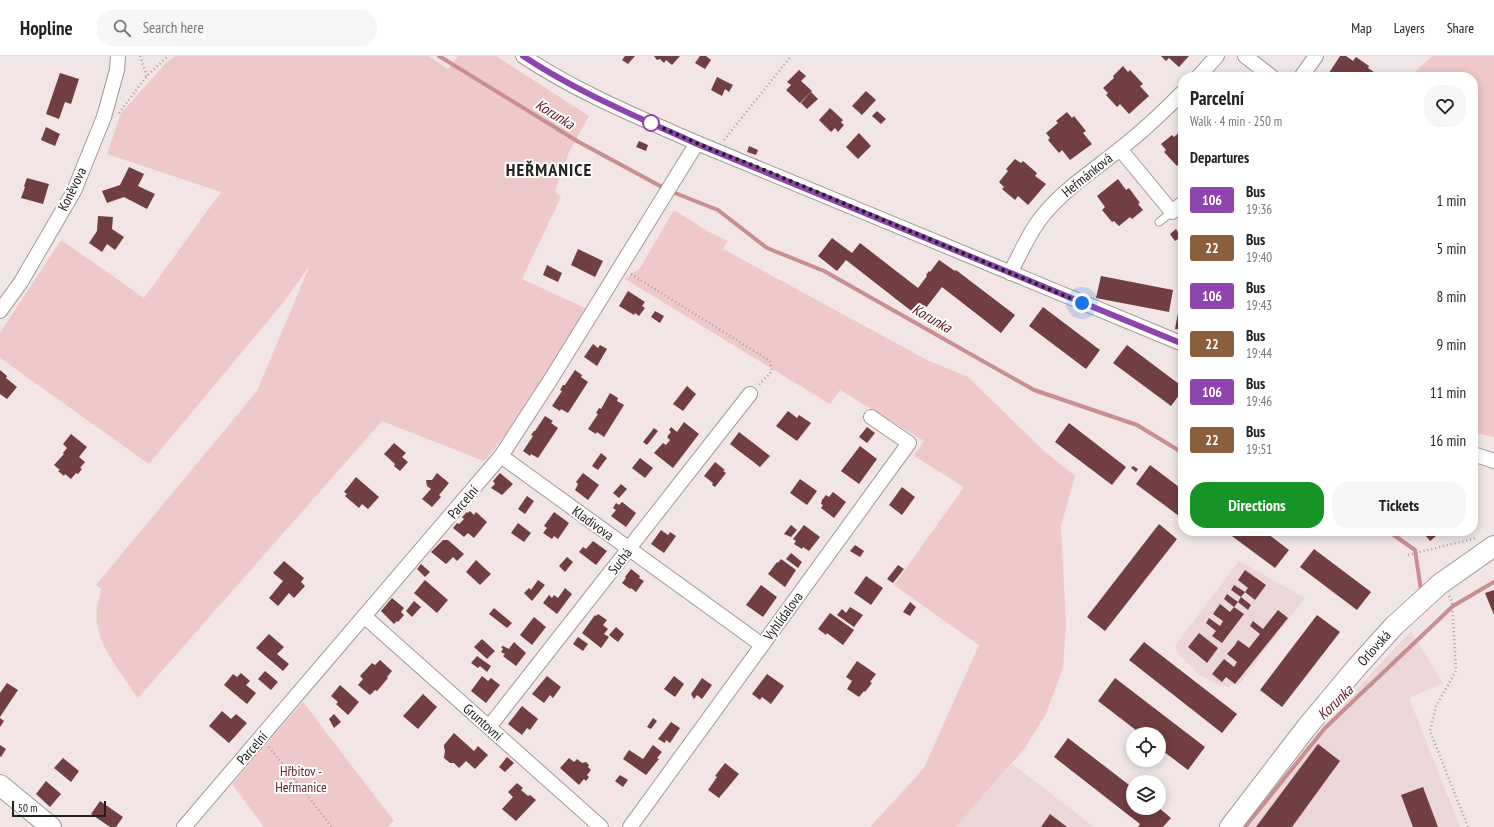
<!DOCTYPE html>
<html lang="en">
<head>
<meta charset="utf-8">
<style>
	:root { --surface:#fff; --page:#f6f6f6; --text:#222; --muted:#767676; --line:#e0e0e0; --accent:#169526 }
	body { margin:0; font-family:"PT Sans Narrow",sans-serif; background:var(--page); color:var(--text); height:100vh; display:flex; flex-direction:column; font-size:15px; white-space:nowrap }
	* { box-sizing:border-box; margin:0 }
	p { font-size:13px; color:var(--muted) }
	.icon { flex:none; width:22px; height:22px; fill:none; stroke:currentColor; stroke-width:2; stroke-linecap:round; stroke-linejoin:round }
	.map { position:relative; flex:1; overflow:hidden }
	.drawer { position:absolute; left:1178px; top:16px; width:300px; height:464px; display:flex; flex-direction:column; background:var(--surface); border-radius:16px; box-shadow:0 2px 10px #0003 }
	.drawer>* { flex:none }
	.badge { padding:0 8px; border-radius:3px; font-size:14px; line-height:26px }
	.tools { position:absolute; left:1126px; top:671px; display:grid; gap:8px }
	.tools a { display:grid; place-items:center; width:40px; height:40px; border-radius:50%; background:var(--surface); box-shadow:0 2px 10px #0003; font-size:20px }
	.scale { position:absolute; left:12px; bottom:10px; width:94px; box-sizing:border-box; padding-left:4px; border:2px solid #242020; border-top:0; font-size:11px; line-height:14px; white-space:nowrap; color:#242020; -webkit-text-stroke:3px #fff; paint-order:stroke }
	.you { position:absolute; width:20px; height:20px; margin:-10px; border:3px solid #fff; border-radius:50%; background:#1a73e8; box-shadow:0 0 0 6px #1a73e833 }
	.map>.badge { position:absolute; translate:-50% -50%; box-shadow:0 0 0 2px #fff }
	h2 { padding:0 12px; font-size:15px; line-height:36px }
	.round { display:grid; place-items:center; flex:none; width:42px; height:42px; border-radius:16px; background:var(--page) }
	.summary { display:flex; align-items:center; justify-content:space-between; height:68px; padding:0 12px }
	h1 { font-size:19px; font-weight:800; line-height:30px }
	.button { display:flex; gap:8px; margin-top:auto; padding:8px 12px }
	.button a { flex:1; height:46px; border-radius:16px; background:var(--accent); color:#fff; font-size:16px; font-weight:800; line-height:46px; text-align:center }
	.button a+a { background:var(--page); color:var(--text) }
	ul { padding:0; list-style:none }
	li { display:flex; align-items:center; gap:12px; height:48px; padding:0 12px }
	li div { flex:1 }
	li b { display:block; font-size:15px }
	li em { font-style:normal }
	li .badge { min-width:44px; font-weight:700; text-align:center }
	header { display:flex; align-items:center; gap:24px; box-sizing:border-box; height:56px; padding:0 20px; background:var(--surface); border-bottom:1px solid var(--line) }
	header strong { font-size:19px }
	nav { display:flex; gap:22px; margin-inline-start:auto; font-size:14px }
	.search { width:280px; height:36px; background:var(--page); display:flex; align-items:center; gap:10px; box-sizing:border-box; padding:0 14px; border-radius:16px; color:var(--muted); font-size:15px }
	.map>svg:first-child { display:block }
</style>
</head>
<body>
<header>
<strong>Hopline</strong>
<div class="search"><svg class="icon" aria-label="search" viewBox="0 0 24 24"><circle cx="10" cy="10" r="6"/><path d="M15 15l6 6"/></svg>Search here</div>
<nav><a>Map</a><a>Layers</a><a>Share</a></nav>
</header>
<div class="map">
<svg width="1494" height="771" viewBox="0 0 1494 771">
	<rect width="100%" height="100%" fill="#f1e5e5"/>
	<g fill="#ecd7d8">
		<polygon points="1239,505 1305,542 1241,626 1228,631 1214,627 1200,619 1180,600 1175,590"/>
		<polygon points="1411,575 1443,627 1409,642 1460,771 1247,771 1356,634"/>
		<polygon points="1012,708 1094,771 956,771"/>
	</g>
	<g fill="#efc8c9">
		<path d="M175,0H428L448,13L458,0H496L589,60L569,96L555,136L561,141L522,223L585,252C554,305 524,359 484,405L382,365L138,642C122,618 93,585 97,555C97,548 100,540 101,533L96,529L257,335L310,209L286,243L149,408L0,302V277L61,184L144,242L221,136L107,98L121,57L166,7Z"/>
		<polygon points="1432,0 1494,0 1494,381 1473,376 1473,21 1410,21"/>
		<polygon points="674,154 711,177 728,185 723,193 927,304 968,321 1043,394 1075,420 1061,470 1066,568 1063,612 1046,658 1025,692 956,771 870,771 924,712 979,589 894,529 964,431 914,400 924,385 840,334 830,348 625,223 640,212"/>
		<polygon points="303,646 394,765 387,771 264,771 232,728"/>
	</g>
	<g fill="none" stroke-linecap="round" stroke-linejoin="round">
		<g stroke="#c98e90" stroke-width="4">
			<polyline points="439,0 577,85 662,131"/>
			<polyline points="675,137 718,154 767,192 824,215 1034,334 1137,369 1183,397"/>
			<polyline points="1388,475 1415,494 1421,534"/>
			<polyline points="1245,771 1325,672 1453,550 1494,526"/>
		</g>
	</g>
	<g fill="#713e41">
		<polygon points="625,0 635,0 628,8 622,4"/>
		<polygon points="654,0 680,0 672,9 666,4 664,7 660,3 657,4"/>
		<polygon points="700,0 706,0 711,4 705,13 695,7"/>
		<polygon points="1161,0 1189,0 1179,11 1169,2 1166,5"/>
		<polygon points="1340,0 1346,0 1353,5 1356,1 1369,10 1368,12 1374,16 1370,21 1328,21 1327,20"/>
		<polygon points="1123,10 1128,16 1130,14 1143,28 1140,30 1149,40 1129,58 1120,48 1117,51 1106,39 1108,37 1103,32 1114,22 1113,20"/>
		<polygon points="799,14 806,20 801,25 812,35 800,47 786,34 791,29 787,26"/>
		<polygon points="60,17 79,23 71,48 65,46 59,63 46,58"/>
		<polygon points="717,21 733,29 729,36 725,33 722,40 711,34"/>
		<polygon points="866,35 876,44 862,59 852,50"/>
		<polygon points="811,36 818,43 807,53 801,47"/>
		<polygon points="830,52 843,64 841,66 844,69 838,76 835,72 831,76 819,64"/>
		<polygon points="877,55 886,63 881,68 872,60"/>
		<polygon points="1067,56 1072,62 1074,60 1086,75 1083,77 1092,88 1070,104 1062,94 1059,97 1048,84 1050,82 1046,77 1058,67 1056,65"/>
		<polygon points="46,71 60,78 55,90 41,84"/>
		<polygon points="1183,73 1183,112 1179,108 1177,110 1164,96 1166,94 1161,88 1172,79 1174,81"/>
		<polygon points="859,77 871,90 858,103 846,91"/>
		<polygon points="639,85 648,89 646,95 636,91"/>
		<polygon points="749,90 758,94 756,99 747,96"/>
		<polygon points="1015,103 1021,107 1023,105 1037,117 1035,120 1046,128 1028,149 1018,140 1015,144 1002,133 1004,131 999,126 1008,115 1006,113"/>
		<polygon points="129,111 144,118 138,130 155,138 147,153 124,141 107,147 102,135 120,129"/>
		<polygon points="27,122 49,128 43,148 21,142 25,131 24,130"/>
		<polygon points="1118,123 1126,134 1129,132 1140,147 1138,148 1143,154 1132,163 1130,161 1119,170 1114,165 1112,166 1102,154 1105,151 1097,140"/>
		<polygon points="98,160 113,161 112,173 124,181 115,194 107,188 102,196 89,187 97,175"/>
		<polygon points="1176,173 1181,181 1175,185 1170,178"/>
		<polygon points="832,182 852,197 860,187 918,232 927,220 926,219 929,215 930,216 939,204 955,215 956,214 1015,259 1001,277 942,231 919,261 846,204 837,215 818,200"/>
		<polygon points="578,193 603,205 595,221 571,209"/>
		<polygon points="547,209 562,217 558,226 543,219"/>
		<polygon points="1101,220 1173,234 1169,256 1096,242"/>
		<polygon points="628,235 645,246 642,250 645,252 639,260 635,257 634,259 619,250"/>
		<polygon points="1043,251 1100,294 1086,313 1029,270"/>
		<polygon points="1179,251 1183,252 1183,274 1175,273"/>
		<polygon points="655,255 664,260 660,267 651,261"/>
		<polygon points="593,288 598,292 600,289 607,293 597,310 584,301"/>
		<polygon points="1127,289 1183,331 1183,334 1171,350 1113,307"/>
		<polygon points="0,314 7,320 6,322 17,331 7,343 0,338"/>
		<polygon points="575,314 582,319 581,321 588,326 568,357 561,353 560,355 552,350 562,335 560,334 563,329 565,329"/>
		<polygon points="687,330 696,338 683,355 673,348"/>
		<polygon points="610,337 618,342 617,345 624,349 604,381 597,376 596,378 588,373 598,358 596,357 599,352 601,353"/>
		<polygon points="788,355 797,362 799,359 811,367 797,385 776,370"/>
		<polygon points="545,360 553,365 551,367 558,372 538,402 531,398 530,400 523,395 533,380 531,379 534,375 535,375"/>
		<polygon points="684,366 699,378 673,412 654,397 663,387 666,389 670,384 667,381 671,376 669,374 671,371 677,376"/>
		<polygon points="1069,367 1126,411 1112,429 1055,386"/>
		<polygon points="867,371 875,377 867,387 859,381"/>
		<polygon points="654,372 658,375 647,389 643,386"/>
		<polygon points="739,376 770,400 760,411 730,388"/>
		<polygon points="71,378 87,391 79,401 85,406 80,412 82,413 78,418 76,417 71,423 65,418 64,420 58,415 60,414 54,409 64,398 63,397 67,392 63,388"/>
		<polygon points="394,387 406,397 402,401 408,406 400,415 394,410 395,408 384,398"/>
		<polygon points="860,390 877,403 859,428 841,415"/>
		<polygon points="601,397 607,402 598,414 592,410"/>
		<polygon points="640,402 653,412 645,422 632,412"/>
		<polygon points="715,406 725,414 723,415 726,417 715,431 712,429 713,427 704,420"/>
		<polygon points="1150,409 1183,434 1183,463 1136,428"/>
		<polygon points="1133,410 1138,413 1136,416 1131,412"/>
		<polygon points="437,417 449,427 439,439 441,441 432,451 422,443 431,433 427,430 426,424 432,424"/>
		<polygon points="500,417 513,428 502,439 491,432 495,428 493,425"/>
		<polygon points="583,417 599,429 588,444 575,434 578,428 576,426"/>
		<polygon points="356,421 379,441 368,453 362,448 359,452 345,440 347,438 344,436"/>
		<polygon points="800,423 817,435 807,449 790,437"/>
		<polygon points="621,428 627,433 619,442 613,437"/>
		<polygon points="902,431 915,441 902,459 889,449"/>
		<polygon points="833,436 846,446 834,462 821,452 823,449 821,448 822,444 826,439 829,441"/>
		<polygon points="527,440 534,445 525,458 518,453"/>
		<polygon points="622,446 636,457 626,471 611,460 616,454 613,452 616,447 619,449"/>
		<polygon points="470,455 474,459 476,456 487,466 474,482 468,477 464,481 453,472 457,467 459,468 464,463 462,461 467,456 468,457"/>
		<polygon points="554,456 569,467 558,483 554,480 552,483 543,477 547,472 544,470"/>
		<polygon points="518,467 531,477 524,486 511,477"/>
		<polygon points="1159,468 1177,483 1105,575 1087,561"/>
		<polygon points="791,469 797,474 791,481 784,478"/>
		<polygon points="804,469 820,481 809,495 803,491 802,493 794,488 796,485 793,483"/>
		<polygon points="661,474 668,479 670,476 676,480 664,497 651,488"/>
		<polygon points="1225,475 1264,475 1289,494 1275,512"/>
		<polygon points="1422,475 1442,475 1430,485"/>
		<polygon points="443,484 448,484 464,498 457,505 453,501 446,508 431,496"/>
		<polygon points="593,485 607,495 596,509 579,496 583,491 586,493"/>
		<polygon points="855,489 864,495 860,501 850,495"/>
		<polygon points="1314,493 1371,536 1357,554 1300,511"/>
		<polygon points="791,497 802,506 798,512 786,503"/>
		<polygon points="567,501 573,506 565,516 559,510"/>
		<polygon points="781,503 796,514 785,531 768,518 777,506 778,507"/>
		<polygon points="476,504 491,518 480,529 466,516"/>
		<polygon points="284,505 304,522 301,526 305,530 294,542 289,537 278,550 269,542 283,525 273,517"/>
		<polygon points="421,508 430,516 425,521 417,513"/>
		<polygon points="898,509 904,513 893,527 887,523"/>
		<polygon points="631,513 640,520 639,522 644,525 636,536 631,532 630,533 622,527 626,522 625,521"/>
		<polygon points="1245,514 1266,529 1255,544 1245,536 1248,532 1238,524"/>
		<polygon points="866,520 883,532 871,549 854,537"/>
		<polygon points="425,524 448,544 437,557 414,537"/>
		<polygon points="538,524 545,529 532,545 524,537 529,532 531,534"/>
		<polygon points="761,529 777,541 763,561 746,549"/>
		<polygon points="1234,529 1245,536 1241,541 1231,534"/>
		<polygon points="565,532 572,538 557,558 543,547 549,539 552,542 554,539 558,542"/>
		<polygon points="1494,534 1494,559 1485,537"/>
		<polygon points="1227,538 1238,546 1234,551 1224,543"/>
		<polygon points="1241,541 1251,549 1248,554 1238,546"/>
		<polygon points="392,542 404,552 401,556 404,559 398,566 397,565 394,568 381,555"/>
		<polygon points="414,545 421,551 412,561 406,555"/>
		<polygon points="910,546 916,551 910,560 903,556"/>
		<polygon points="1220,548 1230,556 1234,551 1244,558 1222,587 1212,580 1216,575 1206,567 1209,562 1220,570 1223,565 1213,558"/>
		<polygon points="850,551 863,559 854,571 837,559 842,553 846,557"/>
		<polygon points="494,552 512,567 507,572 489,558"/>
		<polygon points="1278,554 1288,562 1235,628 1226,621 1222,626 1212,618 1224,603 1234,611 1237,606 1227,598 1235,589 1238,584 1249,592 1260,578 1250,570 1253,565 1263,573"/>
		<polygon points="830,557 854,574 843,589 827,577 826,579 818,573"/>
		<polygon points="598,558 607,564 603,569 608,573 604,578 609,581 601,592 582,577 595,559 596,560"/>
		<polygon points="1317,559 1340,576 1282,651 1260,634"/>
		<polygon points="534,561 546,571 532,589 520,579"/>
		<polygon points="616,571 624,578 618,586 609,579"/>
		<polygon points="1199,577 1218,592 1207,607 1188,591"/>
		<polygon points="269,578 284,591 277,598 289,608 283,615 256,592"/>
		<polygon points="578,581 588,588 583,595 573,588"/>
		<polygon points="482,583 495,595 487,603 474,591"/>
		<polygon points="514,586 526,597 516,610 503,600 505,598 501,596 503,593 501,591 503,590 509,593"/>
		<polygon points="1144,586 1237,658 1222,677 1129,604"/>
		<polygon points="477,600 491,610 487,616 480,610 478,612 471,607"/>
		<polygon points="380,604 392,615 387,621 388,622 377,635 375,634 370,639 358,629 363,623 360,620 372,607 375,609"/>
		<polygon points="857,605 876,618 870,626 872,627 865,636 864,635 859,641 847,633 852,625 846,621"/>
		<polygon points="265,615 278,626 271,634 258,623"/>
		<polygon points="241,617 250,625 246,629 256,637 247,648 224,629 233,618 237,621"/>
		<polygon points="767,618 784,630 771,648 762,641 760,644 752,638"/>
		<polygon points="482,620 488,625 491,622 500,629 486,647 471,635"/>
		<polygon points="547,620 561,631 553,642 550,639 544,647 532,638"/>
		<polygon points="674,620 684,628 675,641 664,633"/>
		<polygon points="702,622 712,629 702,643 697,639 694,643 691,638"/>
		<polygon points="1115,622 1205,691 1188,714 1159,692 1159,678 1141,678 1098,645"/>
		<polygon points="7,627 18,634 0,661 0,637"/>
		<polygon points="340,629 359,646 348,659 336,648 338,646 331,640"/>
		<polygon points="423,638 437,651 418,673 403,660"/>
		<polygon points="522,650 538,663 530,674 527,672 522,679 508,668"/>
		<polygon points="222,655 231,663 236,658 247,667 229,687 209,670"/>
		<polygon points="334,658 341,666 334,672 329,663"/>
		<polygon points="0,662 4,665 0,671"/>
		<polygon points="653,662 657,665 651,673 647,671"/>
		<polygon points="671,666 680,672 670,687 666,684 665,687 663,686 658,683"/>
		<polygon points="454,677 474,695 478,690 488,699 475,713 466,705 459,712 454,707 450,707 444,702 445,694 444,692 444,689"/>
		<polygon points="1068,682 1133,732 1133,752 1159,752 1171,762 1163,771 1138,771 1140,768 1054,701"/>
		<polygon points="1318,688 1340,705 1292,771 1256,771"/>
		<polygon points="0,689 6,693 1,701 0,700"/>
		<polygon points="653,689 662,696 657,702 659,703 646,719 623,703 629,694 643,703"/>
		<polygon points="507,701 514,707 505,716 499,711"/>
		<polygon points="63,702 79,715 71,726 54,712"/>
		<polygon points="569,702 574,706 577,703 582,707 586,706 589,709 588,711 591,714 587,719 589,721 586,725 584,723 579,729 560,712"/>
		<polygon points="725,707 739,718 719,742 708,734 717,721 715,720"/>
		<polygon points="620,719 628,724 623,731 615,725"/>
		<polygon points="46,725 61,738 50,751 36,738"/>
		<polygon points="517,727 523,732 521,734 528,740 530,739 536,744 516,765 502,753 513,741 508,736"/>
		<polygon points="1423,731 1438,771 1413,771 1401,739"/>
		<polygon points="100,745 123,761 116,771 110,771 91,758"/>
		<polygon points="1050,758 1067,771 1041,771"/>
	</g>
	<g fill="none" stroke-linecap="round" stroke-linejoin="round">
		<g stroke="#a39898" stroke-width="9">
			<polyline id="lane" points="1159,166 1172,156"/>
		</g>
		<g stroke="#a39898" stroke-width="16">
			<g id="street">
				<path d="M523,0C577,36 638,61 697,87L1183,288"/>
				<polyline points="1245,0 1272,21"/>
				<polyline points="1198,21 1217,0"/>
				<polyline points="1301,21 1316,0"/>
				<polyline points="1120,93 1172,156 1183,147"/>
				<path d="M1010,217C1021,197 1030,174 1045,157C1066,132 1094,114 1120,93C1142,76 1163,56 1183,36"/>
				<polyline points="0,255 21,226 74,135 104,61 117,14 118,0"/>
				<polyline points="1473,398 1494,405"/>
				<polyline points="501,400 762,589"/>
				<polyline points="364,560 601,771"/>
				<polyline points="489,671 750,338"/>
				<polyline points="184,771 501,400 551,323 697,87"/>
				<polyline points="630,771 909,387 871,361"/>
			</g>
		</g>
		<g stroke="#a39898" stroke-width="22">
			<g id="secondary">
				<polyline points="0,729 51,771"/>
				<polyline points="1230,771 1306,672 1356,612 1394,570 1440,528 1494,490"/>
			</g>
		</g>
		<g stroke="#a89f9f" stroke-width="2.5" stroke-dasharray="1 3" stroke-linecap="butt">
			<polyline points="140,0 147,20"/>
			<polyline points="119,57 147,20 168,0"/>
			<polyline points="724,84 791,0"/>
			<polyline points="631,218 770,305 772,315 758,330"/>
			<polyline points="1408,499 1476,482"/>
			<polyline points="1449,540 1452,545 1456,615 1436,650 1430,675 1468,771"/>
			<polyline points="269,691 332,771"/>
		</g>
		<use href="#lane" stroke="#fff" stroke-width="7"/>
		<use href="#street" stroke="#fff" stroke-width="14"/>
		<use href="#secondary" stroke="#fff" stroke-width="20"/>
	</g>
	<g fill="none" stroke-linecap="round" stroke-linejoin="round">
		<g stroke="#fff" stroke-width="9">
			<path id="line" d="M523,0C577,36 638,61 697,88L1183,288"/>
		</g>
		<use href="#line" stroke="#8e44ad" stroke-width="6"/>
		<polyline stroke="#242020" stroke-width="4" stroke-dasharray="0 7.2" points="651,67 715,95 755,110 1082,247"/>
	</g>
	<circle fill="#fff" stroke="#8e44ad" stroke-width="2" cx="651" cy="67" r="8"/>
	<g text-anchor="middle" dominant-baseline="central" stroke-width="4" stroke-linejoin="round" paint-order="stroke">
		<g font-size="14" fill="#242020" stroke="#fff">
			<text transform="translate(1087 119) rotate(-39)">Heřmánková</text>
			<text transform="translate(72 133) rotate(-64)">Koněvova</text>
			<text transform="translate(463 446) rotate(-49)">Parcelní</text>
			<text transform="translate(593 467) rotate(36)">Kladivova</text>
			<text transform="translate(620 505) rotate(-52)">Suchá</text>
			<text transform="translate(783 560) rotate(-54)">Vyhlídalova</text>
			<text transform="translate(1374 592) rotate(-48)">Orlovská</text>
			<text transform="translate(483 666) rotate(42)">Gruntovní</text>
			<text transform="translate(252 692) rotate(-49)">Parcelní</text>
		</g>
		<g font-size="14" fill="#6a232c" stroke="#fff">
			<text x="301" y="715">Hřbitov -<tspan x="301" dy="16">Heřmanice</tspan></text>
		</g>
		<g font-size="15" font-style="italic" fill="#5a141f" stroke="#fff">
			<text transform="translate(555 58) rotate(32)">Korunka</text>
			<text transform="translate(932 262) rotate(30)">Korunka</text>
			<text transform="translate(1335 646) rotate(-44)">Korunka</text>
		</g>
		<g font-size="18" font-weight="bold" letter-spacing="1" fill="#242020" stroke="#fff">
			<text x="549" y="113">HEŘMANICE</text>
		</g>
	</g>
</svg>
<div class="tools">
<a><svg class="icon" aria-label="locate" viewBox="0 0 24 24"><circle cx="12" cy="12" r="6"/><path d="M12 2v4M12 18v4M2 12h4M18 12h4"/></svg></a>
<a><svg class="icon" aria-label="layers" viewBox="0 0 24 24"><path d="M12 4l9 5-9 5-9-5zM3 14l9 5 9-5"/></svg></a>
</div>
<div class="scale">50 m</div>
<div class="you" style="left:1082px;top:247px"></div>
<section class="drawer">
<div class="summary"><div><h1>Parcelní</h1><p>Walk · 4 min · 250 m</p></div><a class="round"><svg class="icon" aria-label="heart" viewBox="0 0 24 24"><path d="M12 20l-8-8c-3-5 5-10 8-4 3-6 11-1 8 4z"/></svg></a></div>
<h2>Departures</h2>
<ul>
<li><span class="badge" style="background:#8e44ad;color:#fff">106</span><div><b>Bus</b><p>19:36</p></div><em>1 min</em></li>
<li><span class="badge" style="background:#8b5e3c;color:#fff">22</span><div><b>Bus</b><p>19:40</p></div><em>5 min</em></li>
<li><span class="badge" style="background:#8e44ad;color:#fff">106</span><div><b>Bus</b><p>19:43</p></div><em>8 min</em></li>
<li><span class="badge" style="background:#8b5e3c;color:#fff">22</span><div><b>Bus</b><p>19:44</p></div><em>9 min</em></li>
<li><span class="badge" style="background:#8e44ad;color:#fff">106</span><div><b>Bus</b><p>19:46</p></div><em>11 min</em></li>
<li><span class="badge" style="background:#8b5e3c;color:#fff">22</span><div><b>Bus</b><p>19:51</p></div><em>16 min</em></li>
</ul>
<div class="button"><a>Directions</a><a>Tickets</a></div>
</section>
</div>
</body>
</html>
